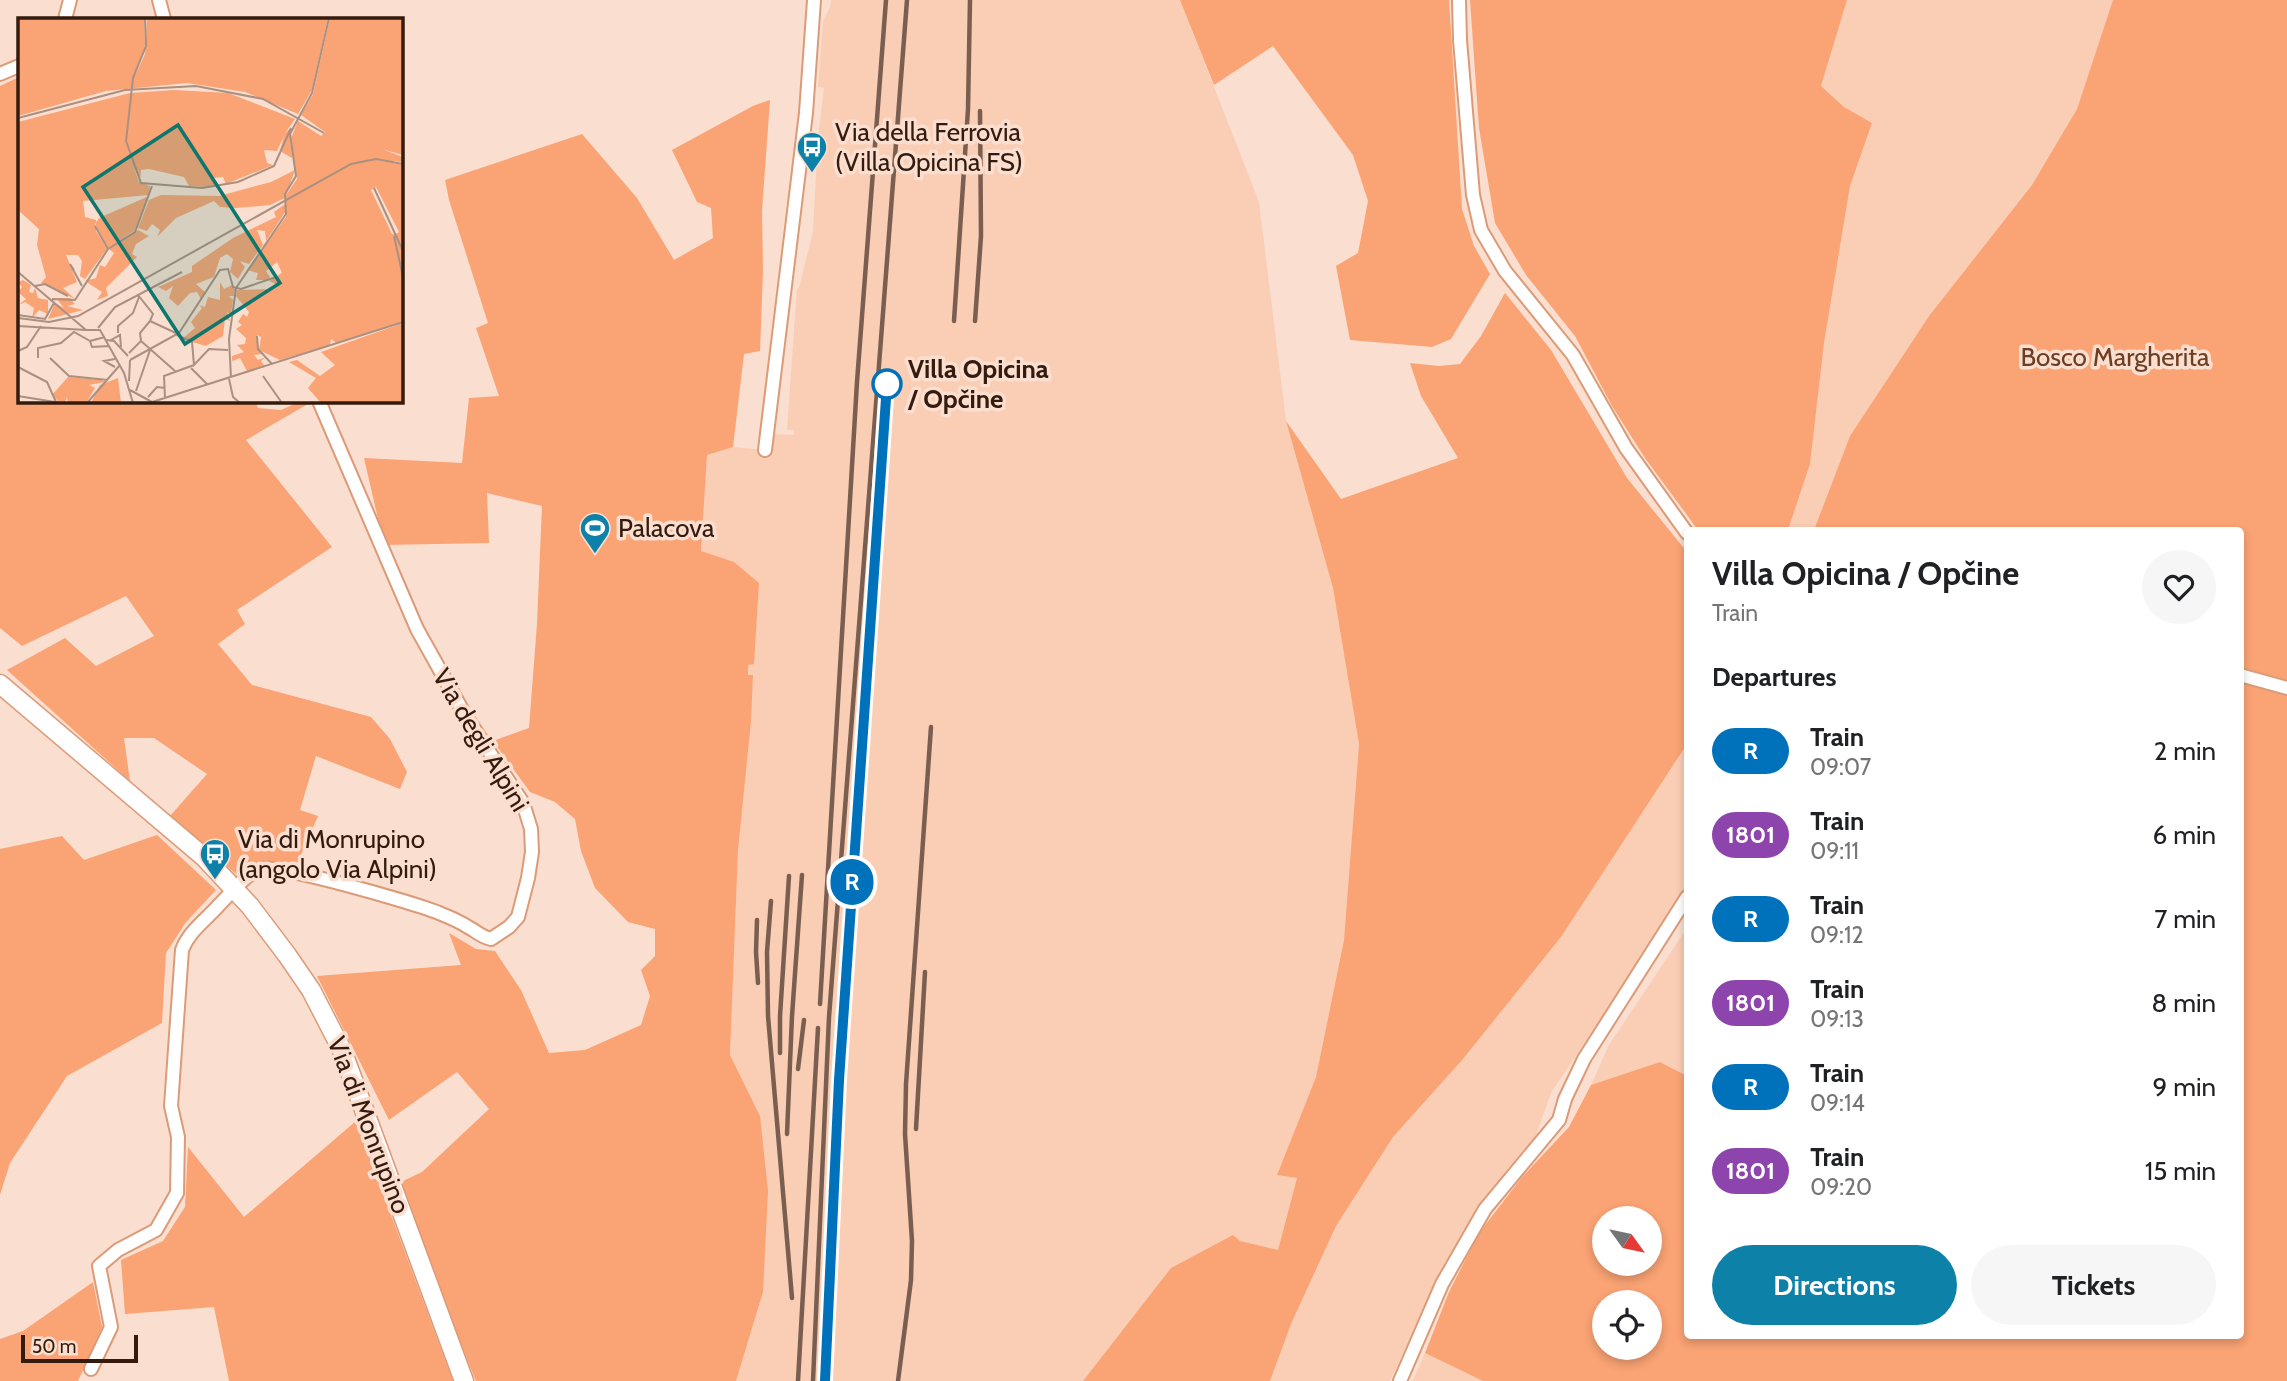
<!DOCTYPE html>
<html lang="en">
<head>
<meta charset="utf-8">
<style>
	:root { --surface:#fff; --page:#f6f6f6; --text:#202124; --muted:#757577; --accent:#0e81a8 }
	body { margin:0; font-family:Cabin,sans-serif; background:var(--page); color:var(--text); height:100vh; display:flex; flex-direction:column; font-size:26px; white-space:nowrap }
	* { box-sizing:border-box; margin:0 }
	p { font-size:23px; color:var(--muted) }
	.icon { flex:none; width:38px; height:38px; fill:none; stroke:currentColor; stroke-width:2; stroke-linecap:round; stroke-linejoin:round }
	.map { position:relative; flex:1; overflow:hidden }
	.drawer { position:absolute; left:1684px; top:527px; width:560px; height:812px; display:flex; flex-direction:column; background:var(--surface); border-radius:7px; box-shadow:0 4px 10px #0003 }
	.drawer>* { flex:none }
	.badge { padding:0 14px; border-radius:23px; font-size:24px; line-height:46px }
	.needle { width:46px; rotate:123deg }
	.controls { position:absolute; left:1592px; top:1206px; display:grid; gap:14px }
	.controls a { display:grid; place-items:center; width:70px; height:70px; border-radius:50%; background:var(--surface); box-shadow:0 4px 10px #0003; font-size:35px }
	.scale { position:absolute; left:21px; bottom:18px; width:117px; box-sizing:border-box; padding-left:7px; border:4px solid #341b0d; border-top:0; font-size:19px; line-height:24px; white-space:nowrap; color:#341b0d; -webkit-text-stroke:5px #fadecf; paint-order:stroke }
	.map>.badge { position:absolute; translate:-50% -50%; box-shadow:0 0 0 4px #fff }
	h2 { padding:0 28px; font-size:26px; line-height:63px }
	.round { display:grid; place-items:center; flex:none; width:74px; height:74px; border-radius:37px; background:var(--page) }
	.head { display:flex; align-items:center; justify-content:space-between; height:119px; padding:0 28px }
	h1 { font-size:33px; font-weight:800; line-height:52px }
	.action { display:flex; gap:14px; margin-top:auto; padding:14px 28px }
	.action a { flex:1; height:80px; border-radius:42px; background:var(--accent); color:#fff; font-size:28px; font-weight:800; line-height:80px; text-align:center }
	.action a+a { background:var(--page); color:var(--text) }
	ul { padding:0; list-style:none }
	li { display:flex; align-items:center; gap:21px; height:84px; padding:0 28px }
	li div { flex:1 }
	li b { display:block; font-size:26px }
	li em { font-style:normal }
	li .badge { min-width:77px; font-weight:700; text-align:center }
	.map>svg:first-child { display:block }
</style>
</head>
<body>
<div class="map">
<svg width="2287" height="1381" viewBox="0 0 2287 1381">
	<rect width="100%" height="100%" fill="#fadecf"/>
	<g fill="#facdb5">
		<polygon points="831,0 1180,0 1259,202 1286,421 1333,588 1359,744 1344,940 1316,1077 1277,1175 1297,1178 1278,1250 1240,1241 1171,1268 1083,1381 736,1381 763,1292 760,1116 730,1055 738,850 753,676 748,675 748,664 753,664 759,584 701,552 707,455 733,447 773,451 774,434 794,435 794,430 787,430 797,289 799,288 813,231 818,138 824,88 818,87 823,21 830,7"/>
		<polygon points="1847,0 2113,0 2077,109 2032,185 1929,316 1850,436 1814,530 1788,530 1810,464 1824,343 1850,186 1872,123 1844,107 1821,86"/>
		<polygon points="1687,744 1687,889 1551,1093 1536,1135 1482,1201 1443,1266 1390,1381 1270,1381 1291,1324 1336,1226 1393,1137 1463,1059 1561,937"/>
		<polygon points="1687,928 1687,1076 1660,1062 1591,1085 1609,1045"/>
		<polygon points="1425,1353 1483,1381 1413,1381"/>
	</g>
	<g fill="#faa374" fill-rule="evenodd">
		<polygon points="1180,0 1449,0 1462,209 1474,246 1490,274 1451,339 1432,347 1350,340 1336,266 1358,253 1368,201 1353,155 1273,46 1214,85"/>
		<polygon points="1470,0 1847,0 1821,86 1844,107 1872,123 1850,186 1824,343 1810,464 1788,530 1698,530 1645,458 1612,406 1575,336 1526,275 1495,223 1479,128"/>
		<polygon points="2113,0 2287,0 2287,680 2240,667 2240,530 1814,530 1850,436 1929,316 2032,185 2077,109"/>
		<polygon points="19,77 19,401 255,401 258,408 281,410 301,401 308,401 308,404 246,440 332,547 237,610 245,624 218,644 252,685 371,717 390,739 407,772 400,789 316,756 300,810 318,816 296,866 259,861 236,874 170,816 207,774 154,738 124,738 130,781 7,670 65,638 96,666 154,636 126,596 22,646 0,628 0,86"/>
		<polygon points="770,100 762,211 763,271 760,351 744,354 733,447 707,455 701,551 734,562 759,583 754,664 748,665 748,675 753,675 751,721 738,850 730,1055 760,1116 768,1191 763,1292 736,1381 476,1381 430,1269 401,1182 422,1172 489,1109 457,1072 389,1120 317,976 461,965 449,933 476,949 495,951 521,990 549,1053 585,1050 641,1025 650,996 641,970 655,956 655,929 628,922 595,888 581,851 575,819 555,802 530,792 493,741 529,728 537,624 542,506 487,493 489,543 384,545 364,458 462,463 469,398 499,396 476,328 488,323 449,200 445,180 582,134 637,198 674,260 713,238 711,208 697,202 672,150 753,106"/>
		<polygon points="1505,293 1551,350 1627,478 1687,552 1687,744 1561,937 1463,1059 1393,1137 1336,1226 1291,1324 1270,1381 1083,1381 1171,1268 1233,1235 1240,1241 1278,1250 1297,1178 1277,1175 1316,1077 1344,940 1359,744 1333,588 1286,421 1341,499 1458,458 1421,396 1410,363 1439,366 1460,364 1481,336"/>
		<path d="M2240,681L2287,695V1381H1483L1425,1353L1449,1292L1479,1233L1523,1176L1569,1127L1591,1085L1660,1062L1687,1076V1335H2240ZM1605,1218H1650V1264H1605ZM1605,1302H1650V1348H1605Z"/>
		<polygon points="157,835 216,890 186,922 166,953 162,1023 67,1076 10,1163 0,1195 0,849 62,836 84,860"/>
		<polygon points="356,1121 453,1381 229,1381 214,1307 125,1314 121,1260 163,1241 185,1207 188,1147 244,1217"/>
		<polygon points="93,1282 102,1327 78,1381 0,1381 0,1339 23,1331"/>
	</g>
	<g fill="none" stroke-linecap="round" stroke-linejoin="round">
		<g stroke="#dc9b78" stroke-width="16">
			<g id="minor">
				<polyline points="159,0 164,19"/>
				<polyline points="1459,0 1460,40 1473,195 1481,230 1505,271 1573,355 1626,448 1687,533"/>
				<polyline points="65,19 70,0"/>
				<polyline points="0,74 19,66"/>
				<polyline points="765,450 806,113 814,0"/>
				<polyline points="2240,675 2287,688"/>
				<path d="M91,1369L111,1327L99,1266L118,1250L156,1230L177,1193L178,1137L171,1106L182,950C189,931 206,920 219,905C231,893 243,877 259,869C274,862 417,904 439,913C449,917 459,921 468,927C476,931 481,937 491,939L509,927L518,917L528,878L532,852L531,829L523,803L465,715L417,629L319,401"/>
				<polyline points="1400,1381 1442,1284 1485,1209 1559,1120 1565,1099 1584,1059 1687,897"/>
			</g>
		</g>
		<g stroke="#dc9b78" stroke-width="21">
			<polyline id="secondary" points="0,684 205,858 250,906 287,955 311,990 342,1050 464,1381"/>
		</g>
		<use href="#minor" stroke="#fff" stroke-width="12"/>
		<use href="#secondary" stroke="#fff" stroke-width="18"/>
		<g stroke="#7a5f51" stroke-width="4.5">
			<polyline points="954,321 968,109 970,0"/>
			<polyline points="975,321 981,236 980,111"/>
			<polyline points="771,901 767,952 768,1016 792,1298"/>
			<polyline points="757,920 756,952 758,983"/>
			<polyline points="820,1004 857,382 886,0"/>
			<polyline points="780,1053 780,1016 789,876"/>
			<polyline points="798,1069 804,1020"/>
			<polyline points="916,1129 925,972"/>
			<polyline points="787,1134 792,1016 802,875"/>
			<polyline points="798,1381 818,1028"/>
			<polyline points="813,1381 829,1017 907,0"/>
			<polyline points="825,1381 838,1106 888,371"/>
			<polyline points="898,1381 911,1280 912,1241 905,1134 906,1084 931,727"/>
		</g>
	</g>
	<g fill="none" stroke-linecap="round" stroke-linejoin="round">
		<g stroke="#fff" stroke-width="16">
			<polyline id="line" points="825,1381 839,1080 887,384"/>
		</g>
		<use href="#line" stroke="#0072bc" stroke-width="10"/>
	</g>
	<defs>
		<g id="bus-pin" transform="scale(1.575)"><path d="M0 17L-7.5 6A9.5 9.5 0 1 1 7.5 6Z" fill="#0e81a8" stroke="#fadecf"/><path d="M-5-6H5V4H4V6H2V4H-2V6H-4V4H-5ZM-3.5-4V0h7V-4ZM-3.5 1.2v1.5H-2V1.2ZM2 1.2v1.5H3.5V1.2Z" fill="#fff"/></g>
		<g id="stadium-pin" transform="scale(1.575)"><path d="M0 17L-7.5 6A9.5 9.5 0 1 1 7.5 6Z" fill="#0e81a8" stroke="#fadecf"/><path d="M0-5a6.5 5 0 1 0 0 10a6.5 5 0 1 0 0-10ZM-3.5-1.8h7v3.6h-7Z" fill="#fff"/></g>
	</defs>
	<g fill-rule="evenodd">
		<use href="#bus-pin" x="812" y="147"/>
		<use href="#stadium-pin" x="595" y="528"/>
		<use href="#bus-pin" x="215" y="854"/>
	</g>
	<circle fill="#fff" stroke="#0072bc" stroke-width="3.5" cx="887" cy="384" r="14"/>
	<g text-anchor="middle" dominant-baseline="central" stroke-width="7" stroke-linejoin="round" paint-order="stroke">
		<g font-size="26" fill="#341b0d" stroke="#fadecf" text-anchor="start">
			<text x="835" y="132">Via della Ferrovia<tspan x="835" dy="30">(Villa Opicina FS)</tspan></text>
			<text x="618" y="528">Palacova</text>
			<text x="238" y="839">Via di Monrupino<tspan x="238" dy="30">(angolo Via Alpini)</tspan></text>
		</g>
		<g font-size="26" fill="#6e3e23" stroke="#fadecf">
			<text x="2115" y="357">Bosco Margherita</text>
		</g>
		<g font-size="26" font-weight="bold" fill="#341b0d" stroke="#fadecf" text-anchor="start">
			<text x="908" y="369">Villa Opicina<tspan x="908" dy="30">/ Opčine</tspan></text>
		</g>
		<g font-size="26" fill="#341b0d" stroke="#fadecf">
			<text transform="translate(481 740) rotate(59)">Via degli Alpini</text>
			<text transform="translate(369 1125) rotate(69)">Via di Monrupino</text>
		</g>
	</g>
	<g transform="translate(18 18)">
		<rect width="385" height="385" fill="#fadecf"/>
		<path d="M0,0H126L127,27L117,58L127,36L129,0H310L294,72L280,96L227,74L169,65L88,73L0,98ZM312,0H385V137L364,131L385,139V144L359,142L385,147V303L318,325L313,321L312,327L262,342L241,332L243,319L239,317V328L244,336L236,337L240,342L248,339L243,343L247,349L229,353L222,340L214,343V338L226,334L219,327L227,326L228,320L218,311L224,307L220,304L225,296L229,299L231,294L218,278L219,272L256,271L260,267L251,263L264,255L259,244L248,253L252,259L249,262H238L240,255L229,252L268,199V177L279,161L272,123L280,103L303,118L307,114L283,97L295,76ZM358,169L381,214L378,216H374L353,172ZM156,72L210,75L277,101L267,115L273,110L274,140L262,133L266,118L259,133L246,132L249,145L255,147L208,166L205,159L196,160L197,168L186,169L171,168L166,159L131,151L123,152L122,162L116,150L121,164L132,168L131,177L65,183L67,199L78,202V213L89,231L67,261L62,258L64,243L60,237H48L59,264L45,270L57,281L23,265L28,259L19,227L21,211L0,192V104L112,75ZM277,152L267,180L252,187L218,190L202,189L196,183L158,200L139,219L142,212L134,206L129,213L120,210L131,182L143,177L201,178L253,164ZM131,178L116,213L90,230L77,206L81,200ZM267,186L268,193L248,223L247,213L239,212L245,227L231,246L222,243L227,249L220,261L212,254L215,241L209,236L202,240L196,259L178,266L188,275L183,281L179,274L172,275L160,288L151,280L155,268L148,273L140,269L174,254V248L215,220L258,199L256,194ZM120,212L131,218L118,226L114,236L119,239L88,270L90,278L79,282L84,274L67,263L78,260L82,247L87,249L96,235L91,231ZM5,262L13,267L11,274L15,275L17,270L20,280L30,282V296L21,292L14,300L16,290L7,284L0,287L8,281L0,274L4,269L0,264ZM202,264L206,271L214,267L217,271L216,278H211L215,282L213,296L209,294L212,303L207,301L205,318L188,328L164,321L177,310L173,304L184,290L181,287L187,289L190,279L202,282ZM38,280H52L57,286L49,288L65,292L30,301L37,285L46,290ZM385,305V385H303L290,370L298,360L271,344L279,342L302,358L317,347L303,334ZM50,359L83,362L87,364L71,367L77,370L68,385H50L49,379L47,384L40,383L34,377ZM100,360L103,385H73L82,367Z" fill="#faa374" fill-rule="evenodd"/>
		<path fill="none" stroke="#ab9081" stroke-width="2" d="M127,0L128,28L115,60L108,123L123,165L184,170L220,164L256,148L273,110M0,100L107,72L178,68L245,81L306,115M356,170L385,233M77,208L90,231M376,218L385,259M56,252L52,246L64,268M0,254L68,312H82L106,355L115,385M17,268L27,266L50,278M120,277L135,296L132,303M34,281L57,282L90,231L117,214L134,168M0,297L27,301L36,285M0,300L31,304L60,298L333,146L358,141L385,146M0,308L68,312M80,310L97,289L164,254M100,315V308L115,295L121,279M159,317L174,324L176,347L191,331L210,332M239,318L240,331L254,346M87,319L72,323L74,329L91,328M88,322L96,323L110,338M93,322L102,317L103,329M123,323L157,353M0,333L9,329L23,308M111,335L123,323L122,315L132,303L160,316M20,340V330L43,325L56,314L72,323M32,340L51,358L90,362M97,341L86,343L97,349M112,342L161,315L202,252L210,251L215,269L223,271L258,259M0,349L29,364L38,384M173,350L190,367M245,358L264,385M213,360L211,321L218,270L268,196L267,176L278,158L272,116L294,75L311,0M211,361L215,379L222,385M111,363L112,342M112,372L134,384M118,373L132,332M0,378L43,385M130,379L139,369L147,370M147,380L146,358L176,347M69,385L102,347M131,385L385,304"/>
		<path fill="#0f766e" fill-opacity="0.15" stroke="#0f766e" stroke-width="3.5" d="M160,107L262,265L167,326L65,169Z"/>
		<rect width="385" height="385" fill="none" stroke="#341b0d" stroke-width="3.5"/>
	</g>
</svg>
<div class="controls">
<a><svg class="needle" viewBox="-14 -14 28 28"><path d="M0-13l5 13h-10z" fill="#e53935"/><path d="M0 13l5-13h-10z" fill="#757577"/></svg></a>
<a><svg class="icon" aria-label="locate" viewBox="0 0 24 24"><circle cx="12" cy="12" r="6"/><path d="M12 2v4M12 18v4M2 12h4M18 12h4"/></svg></a>
</div>
<div class="scale">50 m</div>
<b class="badge" style="left:852px;top:882px;background:#0072bc;color:#fff">R</b>
<section class="drawer">
<div class="head"><div><h1>Villa Opicina / Opčine</h1><p>Train</p></div><a class="round"><svg class="icon" aria-label="heart" viewBox="0 0 24 24"><path d="M12 20l-8-8c-3-5 5-10 8-4 3-6 11-1 8 4z"/></svg></a></div>
<h2>Departures</h2>
<ul>
<li><span class="badge" style="background:#0072bc;color:#fff">R</span><div><b>Train</b><p>09:07</p></div><em>2 min</em></li>
<li><span class="badge" style="background:#8e44ad;color:#fff">1801</span><div><b>Train</b><p>09:11</p></div><em>6 min</em></li>
<li><span class="badge" style="background:#0072bc;color:#fff">R</span><div><b>Train</b><p>09:12</p></div><em>7 min</em></li>
<li><span class="badge" style="background:#8e44ad;color:#fff">1801</span><div><b>Train</b><p>09:13</p></div><em>8 min</em></li>
<li><span class="badge" style="background:#0072bc;color:#fff">R</span><div><b>Train</b><p>09:14</p></div><em>9 min</em></li>
<li><span class="badge" style="background:#8e44ad;color:#fff">1801</span><div><b>Train</b><p>09:20</p></div><em>15 min</em></li>
</ul>
<div class="action"><a>Directions</a><a>Tickets</a></div>
</section>
</div>
</body>
</html>
